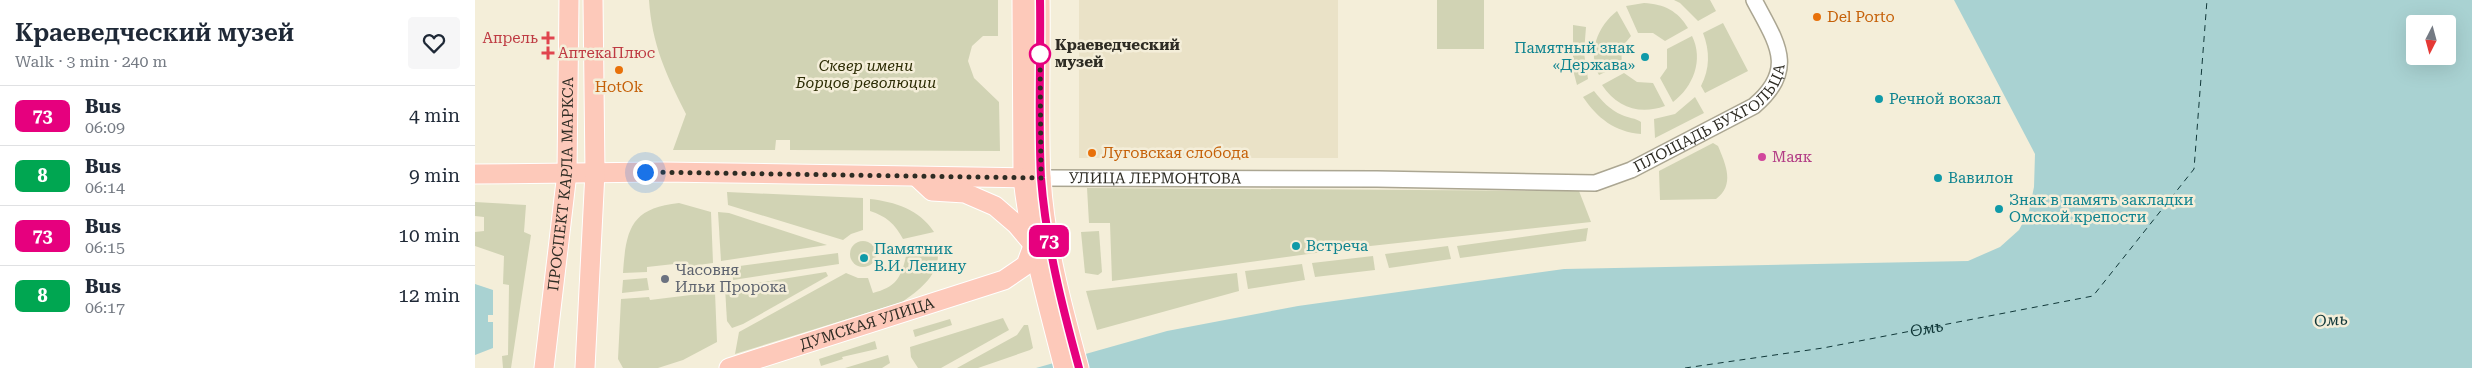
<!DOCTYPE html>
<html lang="en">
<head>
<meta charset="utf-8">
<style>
	:root { --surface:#fff; --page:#f6f6f7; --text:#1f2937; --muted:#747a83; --line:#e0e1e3 }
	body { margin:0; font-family:"Roboto Serif",serif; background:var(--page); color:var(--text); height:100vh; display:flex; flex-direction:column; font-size:19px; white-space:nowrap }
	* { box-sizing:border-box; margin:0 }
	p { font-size:16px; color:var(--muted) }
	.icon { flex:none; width:28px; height:28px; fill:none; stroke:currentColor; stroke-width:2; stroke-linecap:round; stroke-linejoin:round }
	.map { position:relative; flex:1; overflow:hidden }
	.drawer { display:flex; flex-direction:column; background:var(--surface); width:475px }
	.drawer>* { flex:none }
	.badge { padding:0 10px; border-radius:8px; font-size:18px; line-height:32px }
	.needle { width:32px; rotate:186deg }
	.tools { position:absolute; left:1931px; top:15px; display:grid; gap:10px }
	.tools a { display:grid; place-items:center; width:50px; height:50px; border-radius:5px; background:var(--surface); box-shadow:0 5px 20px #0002; font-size:25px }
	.you { position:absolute; width:25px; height:25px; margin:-12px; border:4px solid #fff; border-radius:50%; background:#1a73e8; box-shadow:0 0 0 8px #1a73e833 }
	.map>.badge { position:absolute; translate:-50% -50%; box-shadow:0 0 0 2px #fff }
	.round { display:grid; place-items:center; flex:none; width:52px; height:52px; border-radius:5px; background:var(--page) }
	.summary { display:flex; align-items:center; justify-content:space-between; height:85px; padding:0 15px }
	h1 { font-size:24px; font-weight:600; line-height:38px }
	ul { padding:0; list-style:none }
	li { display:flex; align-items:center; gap:15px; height:60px; padding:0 15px; border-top:1px solid var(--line) }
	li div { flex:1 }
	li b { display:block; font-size:19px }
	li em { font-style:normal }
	li .badge { min-width:55px; font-weight:700; text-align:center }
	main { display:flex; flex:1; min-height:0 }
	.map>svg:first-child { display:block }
</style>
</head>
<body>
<main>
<section class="drawer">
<div class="summary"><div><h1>Краеведческий музей</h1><p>Walk · 3 min · 240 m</p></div><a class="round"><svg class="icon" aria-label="heart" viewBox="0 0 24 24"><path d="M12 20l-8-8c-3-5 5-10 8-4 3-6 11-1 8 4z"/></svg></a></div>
<ul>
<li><span class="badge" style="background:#e6007e;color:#fff">73</span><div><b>Bus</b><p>06:09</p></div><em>4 min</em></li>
<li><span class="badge" style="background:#00a651;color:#fff">8</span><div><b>Bus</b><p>06:14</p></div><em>9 min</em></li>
<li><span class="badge" style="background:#e6007e;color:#fff">73</span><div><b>Bus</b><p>06:15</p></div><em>10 min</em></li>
<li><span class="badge" style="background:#00a651;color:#fff">8</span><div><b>Bus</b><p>06:17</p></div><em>12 min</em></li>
</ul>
</section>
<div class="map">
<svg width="1997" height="368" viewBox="0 0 1997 368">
	<rect width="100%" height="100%" fill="#f4eed9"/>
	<rect fill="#eae2c7" x="604" y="0" width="259" height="158"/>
	<g fill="#d1d3b4">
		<path d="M174,0H523V36H508L497,46L493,61L499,78L524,102L525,151L315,150V140H301L300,150H198L211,114C191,74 177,45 174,0Z"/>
		<rect x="962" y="0" width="47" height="49"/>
		<polygon points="1199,0 1235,0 1241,11 1223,21 1205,3"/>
		<path d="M1169,3C1189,4 1203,11 1213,28L1190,41L1178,33H1163L1151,6Z"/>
		<path d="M1142,11L1156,36L1146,48L1147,64L1124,75C1112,52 1123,26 1142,11Z"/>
		<path d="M1248,23L1273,71L1230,93L1226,86C1235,69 1235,51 1228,33Z"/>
		<polygon points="1098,25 1111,27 1109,53 1113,79 1102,85 1098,70"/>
		<path d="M1217,36C1229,60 1218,87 1198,102L1185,78L1192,68V49Z"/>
		<path d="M1149,73L1162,82L1178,83L1190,106C1165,115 1142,108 1127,85Z"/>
		<path d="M1119,91C1127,101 1135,110 1147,115C1153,118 1161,118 1166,122V134C1140,132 1122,118 1108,97Z"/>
		<polygon points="1220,97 1229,113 1180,138 1179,119 1200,114"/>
		<path d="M1238,143L1243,146C1251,165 1260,185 1241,199L1185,200L1184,171Z"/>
		<polygon points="612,188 1104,191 1116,222 877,248 637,281 635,223 614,223"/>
		<polygon points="252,192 388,198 388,230 376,234 368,240 253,205"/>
		<path d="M395,199C420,202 444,209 459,232L428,239C420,224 411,216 395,211Z"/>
		<polygon points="0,202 51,205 49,232 56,235 36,368 28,368 27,356 33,355 34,285 28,284 29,256 0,246 0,232 9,231 9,217 0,216"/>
		<path d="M204,203L236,212L238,263L209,267L208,263L172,267V272L148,273C151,229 156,208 204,203Z"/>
		<polygon points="243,212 254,213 352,245 246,261"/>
		<polygon points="1113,228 1111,241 985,258 982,246"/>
		<polygon points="624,231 627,272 623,275 610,273 606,232"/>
		<circle cx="388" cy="254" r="13"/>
		<polygon points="973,246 976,259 914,268 910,254"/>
		<polygon points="363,253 364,264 258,280 257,267"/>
		<path d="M431,256H463C462,277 443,291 427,302L260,354L264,332L371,273L383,278H393L398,293C420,287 426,279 431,256Z"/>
		<polygon points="898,256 900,270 840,277 837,263"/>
		<polygon points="827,264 830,280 773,289 770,271"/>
		<polygon points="351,272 353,276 268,324 257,328 252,321 250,288"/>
		<polygon points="762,273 764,291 622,330 611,291"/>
		<polygon points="172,278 174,290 147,293 148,280"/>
		<polygon points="240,292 242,342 208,360 183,368 148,368 143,359 146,299 174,297 175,300"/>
		<polygon points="528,318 534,330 466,368 443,368 436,357 435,347"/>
		<polygon points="475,319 477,325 440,337 438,330"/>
		<polygon points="549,325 553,325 558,348 555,350 503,368 482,368 542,335"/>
		<polygon points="400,341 402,349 367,357 368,359 346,366 344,359"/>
		<polygon points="413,355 415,363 407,368 370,368"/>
	</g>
	<g fill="#a9d2d2" fill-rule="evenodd">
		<path d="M1479,0H1997V368H561L692,331L823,306L1089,269L1493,261L1525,247L1544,230L1554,211L1559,187L1560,154ZM1940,24H1972V56H1940Z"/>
		<polygon points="0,284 18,290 18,315 13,315 13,322 18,322 18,348 0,355"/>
	</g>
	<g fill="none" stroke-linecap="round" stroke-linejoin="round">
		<path stroke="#113839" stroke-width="1" stroke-dasharray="6 5" stroke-linecap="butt" id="s1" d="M1210,368L1348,348L1618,296L1719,169L1732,0"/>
		<g stroke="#aba692" stroke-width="18">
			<g id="minor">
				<path id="s2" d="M566,178L902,179L1120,183L1156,170L1279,106C1323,69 1301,42 1279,0"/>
			</g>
		</g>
		<g stroke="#fff" stroke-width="21">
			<g id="major">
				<path d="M547,0L548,178C555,243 573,305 589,368"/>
				<path d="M565,0C566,59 563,119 566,178C570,243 587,306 604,368"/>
				<polyline points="0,174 187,172 566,178"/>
				<polyline points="442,177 457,191 490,193 520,206 541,224 557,243"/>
				<path id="s3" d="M69,368L92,173L94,0"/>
				<polyline points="110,368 120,172 118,0"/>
				<path id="s4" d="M254,368L529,280L551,265L558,246"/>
			</g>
		</g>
		<use href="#minor" stroke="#fff" stroke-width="15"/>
		<use href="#major" stroke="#fdc9ba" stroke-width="19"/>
	</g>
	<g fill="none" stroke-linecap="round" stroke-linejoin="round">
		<g stroke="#fff" stroke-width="11">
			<path id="line" d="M565,0C566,59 563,119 566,178C571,243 587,306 604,368"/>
		</g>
		<use href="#line" stroke="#e6007e" stroke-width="8"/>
		<polyline stroke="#2e2c24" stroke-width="5" stroke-dasharray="0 9" points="170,172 566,178 565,54"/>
	</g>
	<g fill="#e8710a" stroke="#f4eed9" stroke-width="2">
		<circle cx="1342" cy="17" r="5"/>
		<circle cx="144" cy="70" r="5"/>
		<circle cx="617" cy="153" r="5"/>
	</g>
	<g fill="#e0444e" stroke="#f4eed9" stroke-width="2">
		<path d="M70.5 30.5h5v5h5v5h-5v5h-5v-5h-5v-5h5z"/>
		<path d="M70.5 45.5h5v5h5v5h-5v5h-5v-5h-5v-5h5z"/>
	</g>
	<circle fill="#fff" stroke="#e6007e" stroke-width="2.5" cx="565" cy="54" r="10"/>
	<g fill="#0f9aa8" stroke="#f4eed9" stroke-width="2">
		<circle cx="1170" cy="57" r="5"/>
		<circle cx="1404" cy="99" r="5"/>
		<circle cx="1463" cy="178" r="5"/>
		<circle cx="1524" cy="209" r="5"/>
		<circle cx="821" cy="246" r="5"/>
		<circle cx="389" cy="258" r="5"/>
	</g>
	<circle fill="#d1479c" stroke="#f4eed9" stroke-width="2" cx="1287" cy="157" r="5"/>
	<circle fill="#6b7280" stroke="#f4eed9" stroke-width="2" cx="190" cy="279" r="5"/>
	<g text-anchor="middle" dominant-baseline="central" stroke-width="5" stroke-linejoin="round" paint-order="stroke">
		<g font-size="15" fill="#c56008" stroke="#f4eed9" text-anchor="start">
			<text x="1352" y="17">Del Porto</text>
			<text x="144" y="87" text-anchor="middle">HotOk</text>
			<text x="627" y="153">Луговская слобода</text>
		</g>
		<g font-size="15" fill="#be3a42" stroke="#f4eed9" text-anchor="end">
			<text x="63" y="38">Апрель</text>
			<text x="83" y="53" text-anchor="start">АптекаПлюс</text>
		</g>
		<g font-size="15" font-weight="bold" fill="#2e2c24" stroke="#f4eed9" text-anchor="start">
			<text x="580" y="45">Краеведческий<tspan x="580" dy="17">музей</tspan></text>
		</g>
		<g font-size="15" fill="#0d838f" stroke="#f4eed9" text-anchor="start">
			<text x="1160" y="48" text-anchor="end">Памятный знак<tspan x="1160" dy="17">«Держава»</tspan></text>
			<text x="1414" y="99">Речной вокзал</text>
			<text x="1473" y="178">Вавилон</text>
			<text x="1534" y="200">Знак в память закладки<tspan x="1534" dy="17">Омской крепости</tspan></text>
			<text x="831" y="246">Встреча</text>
			<text x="399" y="249">Памятник<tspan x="399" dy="17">В.И. Ленину</tspan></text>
		</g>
		<g font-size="15" font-style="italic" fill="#2c2c04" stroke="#f4eed9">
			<text x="391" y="66">Сквер имени<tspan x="391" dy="17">Борцов революции</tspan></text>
		</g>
		<g font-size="15" fill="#2e2c24" stroke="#f4eed9">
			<text stroke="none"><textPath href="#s2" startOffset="689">ПЛОЩАДЬ БУХГОЛЬЦА</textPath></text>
			<text stroke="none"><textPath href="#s2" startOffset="114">УЛИЦА ЛЕРМОНТОВА</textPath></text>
			<text stroke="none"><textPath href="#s3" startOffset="185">ПРОСПЕКТ КАРЛА МАРКСА</textPath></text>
			<text stroke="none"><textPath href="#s4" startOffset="145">ДУМСКАЯ УЛИЦА</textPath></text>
		</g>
		<g font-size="15" fill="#b23c85" stroke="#f4eed9" text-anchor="start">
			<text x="1297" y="157">Маяк</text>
		</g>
		<g font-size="15" fill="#5b616d" stroke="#f4eed9" text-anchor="start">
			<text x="200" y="270">Часовня<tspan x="200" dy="17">Ильи Пророка</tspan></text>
		</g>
		<g font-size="16" font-style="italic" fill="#113839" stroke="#f4eed9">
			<text transform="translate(1856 320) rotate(-4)">Омь</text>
			<text stroke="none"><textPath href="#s1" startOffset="245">Омь</textPath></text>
		</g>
	</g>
</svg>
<div class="tools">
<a><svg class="needle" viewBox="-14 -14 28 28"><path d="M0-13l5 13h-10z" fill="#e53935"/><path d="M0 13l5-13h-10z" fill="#747a83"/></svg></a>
</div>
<div class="you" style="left:170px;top:172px"></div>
<b class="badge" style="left:574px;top:241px;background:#e6007e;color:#fff">73</b>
</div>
</main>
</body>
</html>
